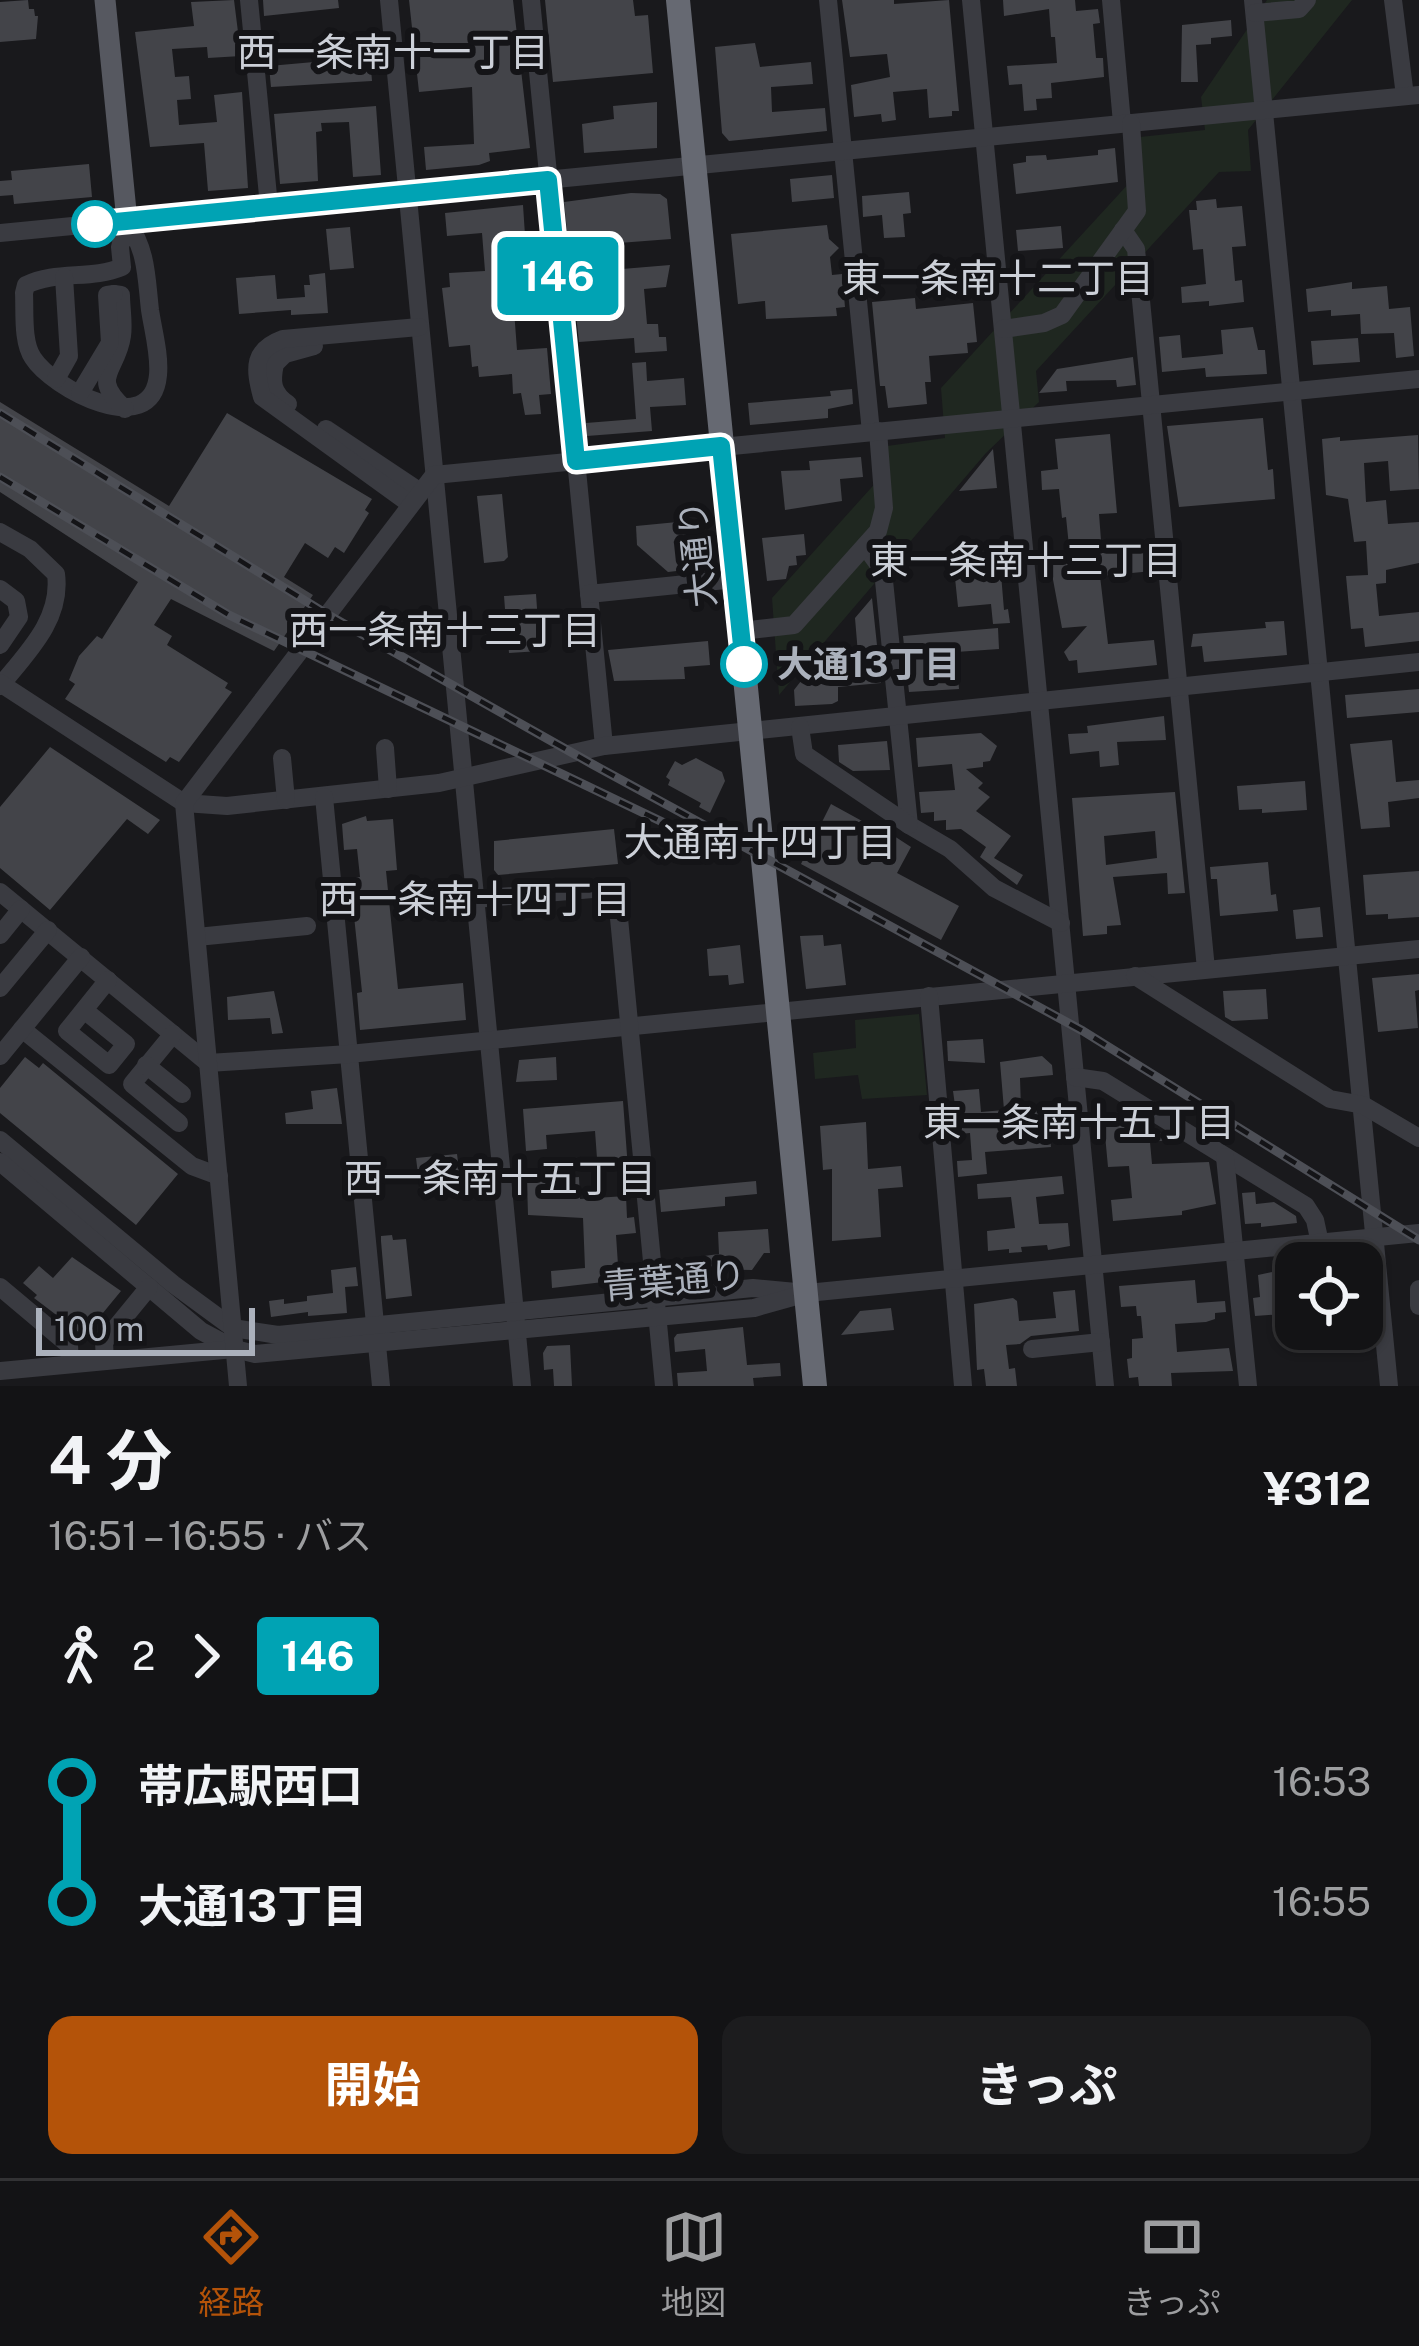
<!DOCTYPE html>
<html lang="ja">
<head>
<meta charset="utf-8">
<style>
	:root { --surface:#131315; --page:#1c1c1e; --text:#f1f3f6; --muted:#9d9ea0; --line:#323234; --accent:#b45309 }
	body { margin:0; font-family:"Public Sans","Noto Sans JP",sans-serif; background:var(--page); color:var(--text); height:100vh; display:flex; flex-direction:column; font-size:45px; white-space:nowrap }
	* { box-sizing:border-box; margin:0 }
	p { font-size:39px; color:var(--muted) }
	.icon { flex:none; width:66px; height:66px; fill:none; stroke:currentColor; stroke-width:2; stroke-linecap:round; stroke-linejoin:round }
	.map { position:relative; height:1386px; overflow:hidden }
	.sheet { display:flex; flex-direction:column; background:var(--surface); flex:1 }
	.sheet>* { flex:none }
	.badge { padding:0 24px; border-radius:9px; font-size:42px; line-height:78px }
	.tools { position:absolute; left:1275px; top:1242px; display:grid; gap:24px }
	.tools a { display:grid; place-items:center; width:108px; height:108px; border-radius:24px; background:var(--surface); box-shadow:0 3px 9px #0004,0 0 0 3px var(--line); font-size:60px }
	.scale { position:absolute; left:36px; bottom:30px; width:219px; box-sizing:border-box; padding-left:12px; border:6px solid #abb1bc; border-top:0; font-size:33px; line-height:42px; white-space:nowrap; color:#abb1bc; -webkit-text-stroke:9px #141417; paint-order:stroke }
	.map>.badge { position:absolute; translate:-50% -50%; box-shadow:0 0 0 6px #fff }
	.legs { display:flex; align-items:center; gap:18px; height:132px; padding:0 48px; font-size:39px }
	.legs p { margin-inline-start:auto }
	.summary { display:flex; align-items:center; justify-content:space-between; height:204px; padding:0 48px }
	h1 { font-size:66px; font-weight:700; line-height:90px }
	.cta { display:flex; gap:24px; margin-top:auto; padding:24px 48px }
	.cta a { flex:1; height:138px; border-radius:24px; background:var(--accent); color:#fff; font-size:48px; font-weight:700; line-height:138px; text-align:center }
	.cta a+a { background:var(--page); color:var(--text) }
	ul { padding:0 48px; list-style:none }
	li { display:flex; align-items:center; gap:42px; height:120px; font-size:45px }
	li i { display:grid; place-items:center; width:18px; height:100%; margin:0 15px; background:currentColor }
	li i::after { content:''; width:30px; height:30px; margin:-15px; border:9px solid; border-radius:50%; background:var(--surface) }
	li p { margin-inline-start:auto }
	li:first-child i { background:linear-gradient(#0000 50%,currentColor 0) }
	li:last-child i { background:linear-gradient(currentColor 50%,#0000 0) }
	.tabs { display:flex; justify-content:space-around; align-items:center; height:168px; border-top:3px solid var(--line); background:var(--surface); font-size:33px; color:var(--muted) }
	.tabs a { display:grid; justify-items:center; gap:6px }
	.tabs .active { color:var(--accent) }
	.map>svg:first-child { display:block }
</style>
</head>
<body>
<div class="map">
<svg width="1419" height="1386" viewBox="0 0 1419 1386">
	<rect width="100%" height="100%" fill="#19191c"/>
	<g fill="#1f2720">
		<polygon points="1267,0 1352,0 1248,130 1251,171 1219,172 1036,371 1039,402 986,453 779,695 772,598 889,468 887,446 945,438 941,388 1142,169 1140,137 1205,130 1201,97"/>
		<polygon points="919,1014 927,1095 862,1099 858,1075 815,1079 813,1053 856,1048 855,1020"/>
	</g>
	<g fill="#434449" fill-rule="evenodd">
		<polygon points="28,0 29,9 34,9 35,16 38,16 36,39 0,42 0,2"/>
		<polygon points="234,0 241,56 208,58 207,47 172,49 175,77 189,76 191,99 177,100 179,125 217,122 214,95 242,92 248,188 208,191 204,143 150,147 135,32 194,26 191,2"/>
		<polygon points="263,0 338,0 339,8 264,16"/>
		<polygon points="409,0 513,0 530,148 489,153 490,161 479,165 426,170 424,147 474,144 472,87 419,92"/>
		<polygon points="545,0 633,0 635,16 648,15 653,73 553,82"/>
		<polygon points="842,0 894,0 894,4 949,0 959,111 952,111 952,116 929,118 927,89 893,92 896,120 882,122 881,114 854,117 851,85 890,77 887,54 850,57"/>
		<polygon points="1003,0 1075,0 1076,11 1098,9 1100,23 1093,24 1096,58 1103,58 1104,77 1051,83 1052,98 1036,99 1037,110 1024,111 1022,84 1009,85 1007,66 1057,63 1055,37 1051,37 1049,9 1004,16"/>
		<polygon points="1231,20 1232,36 1211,38 1211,44 1196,45 1198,82 1181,82 1182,25"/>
		<polygon points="755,43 760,67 811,62 813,84 771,87 772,112 825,108 827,131 729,141 722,133 715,47"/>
		<polygon points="370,57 372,81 271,87 269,66"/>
		<polygon points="657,102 657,148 584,153 582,124 614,119 613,106"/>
		<polygon points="376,106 381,175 353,177 349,122 321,123 322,131 316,132 318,181 280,184 274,114"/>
		<polygon points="1115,148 1118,182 1016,194 1013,164 1026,162 1026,156 1046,155 1047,160 1098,155 1098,150"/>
		<polygon points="89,164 92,197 14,204 13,195 0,196 0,181 12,180 11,171"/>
		<polygon points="832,175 834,198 792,202 790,179"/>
		<polygon points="909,192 911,213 903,214 905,237 884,238 882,215 863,217 862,196"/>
		<polygon points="631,193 660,194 667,199 671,239 619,243 622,269 670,265 666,287 644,289 647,324 658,324 659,337 666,337 667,351 635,353 634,338 579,342 564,202"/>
		<polygon points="1216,199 1217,208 1242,206 1246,246 1232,247 1235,281 1242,280 1244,302 1209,306 1209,301 1182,303 1181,287 1206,284 1203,249 1193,250 1189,210 1197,210 1196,201"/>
		<polygon points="523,205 525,235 539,234 544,304 514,310 517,350 547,348 551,394 539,395 541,414 525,415 521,393 513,394 512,374 479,377 478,366 472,367 470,345 449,347 442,288 450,287 449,273 485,271 482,233 447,236 445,213"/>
		<polygon points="827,225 829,239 839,248 830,257 832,275 842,274 845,307 836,308 837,316 766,319 765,301 738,304 731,234"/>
		<polygon points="1061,226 1063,248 1018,251 1016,230"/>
		<polygon points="350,227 354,268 330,270 326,229"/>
		<polygon points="325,273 328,313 291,315 291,310 239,314 236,278 275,275 277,299 305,297 304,285 310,285 309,275"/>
		<polygon points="1352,282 1352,289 1387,286 1389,309 1410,307 1414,356 1396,358 1394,333 1361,334 1360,314 1331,316 1331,310 1308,312 1306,289"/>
		<polygon points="915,298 916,309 973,303 977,342 967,343 968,353 929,356 931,382 925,382 927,404 888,408 885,386 880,386 872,302"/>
		<polygon points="1253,327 1258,350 1265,350 1267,374 1206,377 1205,368 1162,372 1159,337 1180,335 1182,358 1204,356 1223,354 1221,330"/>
		<polygon points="1358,338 1360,362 1313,365 1311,341"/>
		<polygon points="1133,357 1136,385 1117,387 1116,380 1066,381 1067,391 1039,393 1057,369"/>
		<polygon points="646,362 647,381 684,378 686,405 650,407 652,431 587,436 586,423 636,419 632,363"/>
		<polygon points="852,389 853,404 828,409 828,418 750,425 748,403 831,396 830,391"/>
		<polygon points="0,402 169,506 227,413 372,499 365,510 369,513 344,553 335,547 328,558 305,543 284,577 313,595 274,651 171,599 154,625 172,636 167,645 228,683 225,688 232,692 179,762 170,757 166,762 65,699 75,684 69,680 79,656 97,636 102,639 138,582 0,492"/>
		<polygon points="1263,418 1268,470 1273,469 1275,499 1179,507 1167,426"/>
		<polygon points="1110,434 1117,513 1099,514 1102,553 1151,548 1153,571 1100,576 1108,644 1154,640 1157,665 1078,673 1077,660 1069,661 1064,652 1087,626 1062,628 1049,558 1070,556 1066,517 1062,518 1059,489 1042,490 1041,471 1058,469 1055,439"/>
		<polygon points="1418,435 1419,489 1390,491 1388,461 1364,463 1366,502 1386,500 1388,524 1419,522 1419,563 1386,570 1386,583 1376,584 1379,616 1419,612 1419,641 1365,647 1363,628 1351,629 1346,576 1368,575 1366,541 1354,542 1348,499 1326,495 1322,439 1340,437 1340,441"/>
		<polygon points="993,449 997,488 959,491"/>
		<polygon points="861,457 863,477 840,479 842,501 785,510 781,471 810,470 809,461"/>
		<polygon points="502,494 508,557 504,561 484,563 477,496"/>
		<polygon points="698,520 702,568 668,572 637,545 636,526"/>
		<polygon points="804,534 806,555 796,556 797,565 789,566 786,579 767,581 762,538"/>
		<polygon points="1000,562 1004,610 1008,609 1010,623 993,624 991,604 958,607 955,578 951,578 950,566"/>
		<polygon points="536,594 540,651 509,653 508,642 496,643 493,609 505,609 504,596"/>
		<polygon points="872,598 881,683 838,687 838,701 832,704 795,706 794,690 801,681 811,680 811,670 859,666 855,618"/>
		<polygon points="1284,621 1287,655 1204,662 1202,646 1191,647 1193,634 1266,628 1265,622"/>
		<polygon points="998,628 999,649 956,652 959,689 909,692 903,636"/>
		<polygon points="708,641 710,665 684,667 685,679 614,681 608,650"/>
		<polygon points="1419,689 1419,712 1347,718 1345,695"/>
		<polygon points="1164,716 1166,740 1117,742 1119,765 1100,767 1099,751 1070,754 1068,734 1088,733 1087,726"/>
		<polygon points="981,733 997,746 990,761 983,762 983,767 966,769 983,783 978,788 990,797 976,811 1011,836 994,858 1023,875 1017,885 980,857 986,847 961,829 946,830 946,820 934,821 934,812 921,813 919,792 955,790 952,764 918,767 916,738"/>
		<polygon points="1392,740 1396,782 1419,780 1419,798 1388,802 1390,827 1361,829 1350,744"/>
		<polygon points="887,741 890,770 853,771 839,762 838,745"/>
		<polygon points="50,747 160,820 148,834 127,819 50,910 0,868 0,807"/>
		<polygon points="696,758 722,772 725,781 710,813 699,807 701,803 668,785 670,780 666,777 675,761 682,765"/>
		<polygon points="1305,781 1307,810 1262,813 1262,809 1239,810 1237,786"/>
		<path d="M1175,792L1185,893L1168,894L1167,873L1113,877L1121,925L1107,926V934L1083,936L1072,798ZM1155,831L1157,858L1106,865L1104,836Z"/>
		<polygon points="831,804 873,827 874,823 911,847 897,873 959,906 941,940 801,864"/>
		<polygon points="366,816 367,821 393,819 397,870 386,871 398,989 463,983 466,1020 360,1030 357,993 362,992 350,878 360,877 357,849 344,850 342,824"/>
		<polygon points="614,829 618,864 498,875 494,870 494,841"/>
		<polygon points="1268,862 1271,895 1276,894 1278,911 1220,916 1217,879 1211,879 1210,867"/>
		<polygon points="1419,871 1419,917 1388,919 1388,914 1366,915 1363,875"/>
		<polygon points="1320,907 1323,937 1296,939 1293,910"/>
		<polygon points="823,935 824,946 841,944 846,985 806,989 800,936"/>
		<polygon points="740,945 744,983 729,985 728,975 709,976 707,949"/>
		<polygon points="1419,974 1419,990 1415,991 1418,1028 1378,1032 1372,978"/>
		<polygon points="1266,989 1268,1019 1232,1021 1225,1017 1223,991"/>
		<polygon points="274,991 283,1033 272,1034 270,1018 228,1020 227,997"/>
		<polygon points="983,1039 985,1063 948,1061 947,1041"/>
		<polygon points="1042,1056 1052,1065 1053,1075 1020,1078 1021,1108 1046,1106 1051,1147 985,1152 987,1174 958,1177 957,1161 972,1160 970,1133 959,1134 953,1091 979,1089 981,1112 1004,1110 1000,1062"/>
		<polygon points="25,1057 39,1068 43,1063 178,1174 136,1225 0,1113 0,1088"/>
		<polygon points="556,1057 557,1080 516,1082 519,1060"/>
		<polygon points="337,1088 342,1124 286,1124 285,1113 313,1109 311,1091"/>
		<polygon points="623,1101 628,1169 598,1172 595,1131 546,1135 547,1149 526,1151 523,1109"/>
		<polygon points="1121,1112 1127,1119 1138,1118 1171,1140 1150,1142 1152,1164 1209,1162 1216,1204 1182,1211 1182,1215 1113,1221 1111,1200 1132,1198 1129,1166 1108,1167 1103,1113"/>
		<polygon points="866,1122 868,1169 901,1166 903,1187 878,1189 881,1237 832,1241 832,1169 823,1170 820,1126"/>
		<polygon points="457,1154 461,1186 437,1189 437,1196 421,1198 416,1158"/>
		<polygon points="1062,1176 1064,1194 1036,1197 1039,1224 1068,1223 1070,1246 1048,1250 1047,1245 1021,1247 1022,1252 1009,1253 1009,1249 988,1251 987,1231 1015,1228 1011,1197 978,1199 977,1184"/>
		<polygon points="579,1177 580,1199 626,1196 627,1218 634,1217 636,1233 616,1235 618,1265 610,1265 612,1281 552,1288 551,1271 585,1268 583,1218 528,1215 527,1181"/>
		<polygon points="756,1181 757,1194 725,1197 725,1206 661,1212 659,1190"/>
		<polygon points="1255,1192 1256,1204 1274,1202 1296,1216 1297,1223 1261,1227 1261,1223 1245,1224 1242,1193"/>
		<polygon points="768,1229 770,1253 764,1253 752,1270 700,1269 701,1277 672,1280 667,1275 666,1261 719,1254 718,1232"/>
		<polygon points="392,1235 393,1240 406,1239 412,1296 386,1299 381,1241 381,1236"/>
		<polygon points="72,1257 121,1291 84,1336 34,1298 37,1295 23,1283 39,1266 53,1278"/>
		<polygon points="356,1267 358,1286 345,1287 347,1313 308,1316 308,1312 271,1317 269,1301 284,1299 284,1304 307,1301 307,1296 333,1293 331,1270"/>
		<polygon points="1286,1269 1286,1272 1296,1271 1296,1313 1255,1316 1253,1298 1260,1297 1258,1275"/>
		<polygon points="1195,1280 1197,1303 1225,1301 1226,1312 1215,1313 1215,1319 1206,1322 1175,1324 1177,1352 1229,1348 1233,1371 1171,1373 1172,1386 1139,1386 1138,1377 1129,1378 1127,1359 1132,1358 1132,1339 1143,1338 1141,1316 1137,1316 1136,1306 1121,1307 1119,1286"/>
		<polygon points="1075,1290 1079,1331 1031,1336 1020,1344 1006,1345 1009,1369 1015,1368 1017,1386 986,1386 984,1369 977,1370 974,1304 1013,1298 1017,1301 1019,1321 1056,1318 1053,1292"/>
		<polygon points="891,1308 894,1330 841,1335 860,1311"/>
		<polygon points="743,1327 747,1365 780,1363 781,1376 753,1378 754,1386 678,1386 677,1373 707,1371 705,1349 675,1352 674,1338 677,1334"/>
		<polygon points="570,1345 572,1386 554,1386 553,1369 544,1370 543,1353 547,1346"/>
	</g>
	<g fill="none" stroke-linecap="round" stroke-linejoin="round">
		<g stroke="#3a3b41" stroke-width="18">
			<polyline points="249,0 269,206"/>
			<polyline points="389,0 522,1386"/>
			<polyline points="531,0 604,746"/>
			<polyline points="828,0 871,432"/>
			<polyline points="971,0 1105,1386"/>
			<polyline points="1111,0 1122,123"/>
			<polyline points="1253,0 1389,1386"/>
			<polyline points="1393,0 1405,96"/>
			<polyline points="1255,13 1299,9 1307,0"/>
			<path d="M127,221C147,252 146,274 150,310C153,330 160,355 158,375C152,442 52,388 33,358C22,342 25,312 24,293L26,285C56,270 91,280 122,267L120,247Z"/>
			<polyline points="1123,230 1136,249 1206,969"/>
			<polyline points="0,233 1419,95"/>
			<path d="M114,294L121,295C121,308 124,323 122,336C117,372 89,376 125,409"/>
			<polyline points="1003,329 1044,323 1062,315 1137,211 1131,123"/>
			<polyline points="56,379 69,356 64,277"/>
			<polyline points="80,393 110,343 107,295 114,294"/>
			<path d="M288,404C272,393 271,382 275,364L285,354L314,346"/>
			<polyline points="326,429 419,491"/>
			<path d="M410,504L262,397C254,367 253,350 283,339L419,327"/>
			<path d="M0,532L30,549L56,574C62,619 28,652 0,686"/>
			<polyline points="865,546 883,571 909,825 950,849 994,888 1061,923"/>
			<polyline points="0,589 16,601 19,617 0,645"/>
			<polyline points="589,594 735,579"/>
			<polyline points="741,631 794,625 878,531 884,508 878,431"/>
			<polyline points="0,683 184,803 227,806 439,783 604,746 1419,662"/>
			<polyline points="800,727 804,754 909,825"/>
			<polyline points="385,748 388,789"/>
			<polyline points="282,758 286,800"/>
			<polyline points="324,797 381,1386"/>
			<polyline points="0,892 208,1063 349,1054 1419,949"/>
			<polyline points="475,899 616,887 664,1386"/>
			<polyline points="0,935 21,909"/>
			<polyline points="197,937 307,926"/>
			<polyline points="1135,976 1330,1099 1363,1105 1419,1138"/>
			<polyline points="0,988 48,930"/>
			<polyline points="929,996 963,1386"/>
			<polyline points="84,1010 126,1044 109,1065 67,1031 108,980"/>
			<polyline points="22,1029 192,1166 219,1176"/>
			<polyline points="173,1034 132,1084 179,1123"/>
			<polyline points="0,1056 81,957"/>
			<polyline points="146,1065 182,1094"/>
			<polyline points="1075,1077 1103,1081 1306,1206 1315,1220 1320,1243"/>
			<polyline points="0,1140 173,1284 233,1328 278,1335 753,1288 796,1292"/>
			<polyline points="1225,1157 1248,1386"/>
			<polyline points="0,1162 201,1331 235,1349 255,1354 754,1308 807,1293 1419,1233"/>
			<polyline points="0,1287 69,1345 70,1364"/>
			<polyline points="1419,1289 1419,1306"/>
			<polyline points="1032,1349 1101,1342"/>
			<polyline points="105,1361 104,1342 149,1287"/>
			<polyline points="0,1371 234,1349"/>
			<polyline points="238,1386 184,803 434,475 1419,379"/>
		</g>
		<polyline stroke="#565860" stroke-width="21" points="105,0 127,221"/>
		<polyline stroke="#666972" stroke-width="24" points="678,0 815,1386"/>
		<g stroke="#4d4f56" stroke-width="9">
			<g id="rail">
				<polyline points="0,413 330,616 592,764 1083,1031 1419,1240"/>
				<polyline points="0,477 229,615 675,828"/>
			</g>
		</g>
		<use href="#rail" stroke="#141417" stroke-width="4.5" stroke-dasharray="14" stroke-linecap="butt"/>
	</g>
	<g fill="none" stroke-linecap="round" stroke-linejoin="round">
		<g stroke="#fff" stroke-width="27">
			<polyline id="line-1" points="95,224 548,180 576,461 721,446 744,664"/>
		</g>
		<use href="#line-1" stroke="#00a3b4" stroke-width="18"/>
	</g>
	<g fill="#fff" stroke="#00a3b4" stroke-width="6">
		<circle cx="95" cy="224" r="21"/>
		<circle cx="744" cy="664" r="21"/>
	</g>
	<g text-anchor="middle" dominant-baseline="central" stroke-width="12" stroke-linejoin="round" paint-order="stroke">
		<g font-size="36" fill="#abb1bc" stroke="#141417">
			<text transform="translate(697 554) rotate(-96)">大通り</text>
			<text transform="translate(674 1280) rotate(-5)">青葉通り</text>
		</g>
		<g font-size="36" font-weight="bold" fill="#abb1bc" stroke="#141417" text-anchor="start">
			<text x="777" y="664">大通13丁目</text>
		</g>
		<g font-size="39" fill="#ccd0d8" stroke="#141417">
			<text x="393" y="52">西一条南十一丁目</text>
			<text x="998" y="278">東一条南十二丁目</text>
			<text x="1026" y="560">東一条南十三丁目</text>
			<text x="445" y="630">西一条南十三丁目</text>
			<text x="760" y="842">大通南十四丁目</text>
			<text x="475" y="899">西一条南十四丁目</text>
			<text x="1079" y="1122">東一条南十五丁目</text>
			<text x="500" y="1178">西一条南十五丁目</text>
		</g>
	</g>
</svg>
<div class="tools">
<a><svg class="icon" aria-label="locate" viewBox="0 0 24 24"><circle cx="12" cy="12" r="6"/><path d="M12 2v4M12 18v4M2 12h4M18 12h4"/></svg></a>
</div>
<div class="scale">100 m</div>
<b class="badge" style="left:558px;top:276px;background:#00a3b4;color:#fff">146</b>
</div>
<section class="sheet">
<div class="summary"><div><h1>4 分</h1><p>16:51 – 16:55 · バス</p></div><b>¥312</b></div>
<div class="legs"><svg class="icon" aria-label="walk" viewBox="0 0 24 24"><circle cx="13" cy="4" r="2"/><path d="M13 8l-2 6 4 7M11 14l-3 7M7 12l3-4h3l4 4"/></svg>2<svg class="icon" aria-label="forward" viewBox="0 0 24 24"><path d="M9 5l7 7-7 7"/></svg><b class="badge" style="background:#00a3b4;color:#fff">146</b></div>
<ul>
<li><i style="color:#00a3b4"></i><b>帯広駅西口</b><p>16:53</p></li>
<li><i style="color:#00a3b4"></i><b>大通13丁目</b><p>16:55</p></li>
</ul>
<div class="cta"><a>開始</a><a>きっぷ</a></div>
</section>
<nav class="tabs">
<a class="active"><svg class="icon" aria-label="directions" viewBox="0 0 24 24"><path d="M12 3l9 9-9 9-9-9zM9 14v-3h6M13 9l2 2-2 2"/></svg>経路</a>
<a><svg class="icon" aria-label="map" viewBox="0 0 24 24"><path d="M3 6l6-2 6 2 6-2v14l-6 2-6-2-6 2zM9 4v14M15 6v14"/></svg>地図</a>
<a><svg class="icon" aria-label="tickets" viewBox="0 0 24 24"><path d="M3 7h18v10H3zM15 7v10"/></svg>きっぷ</a>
</nav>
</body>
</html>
